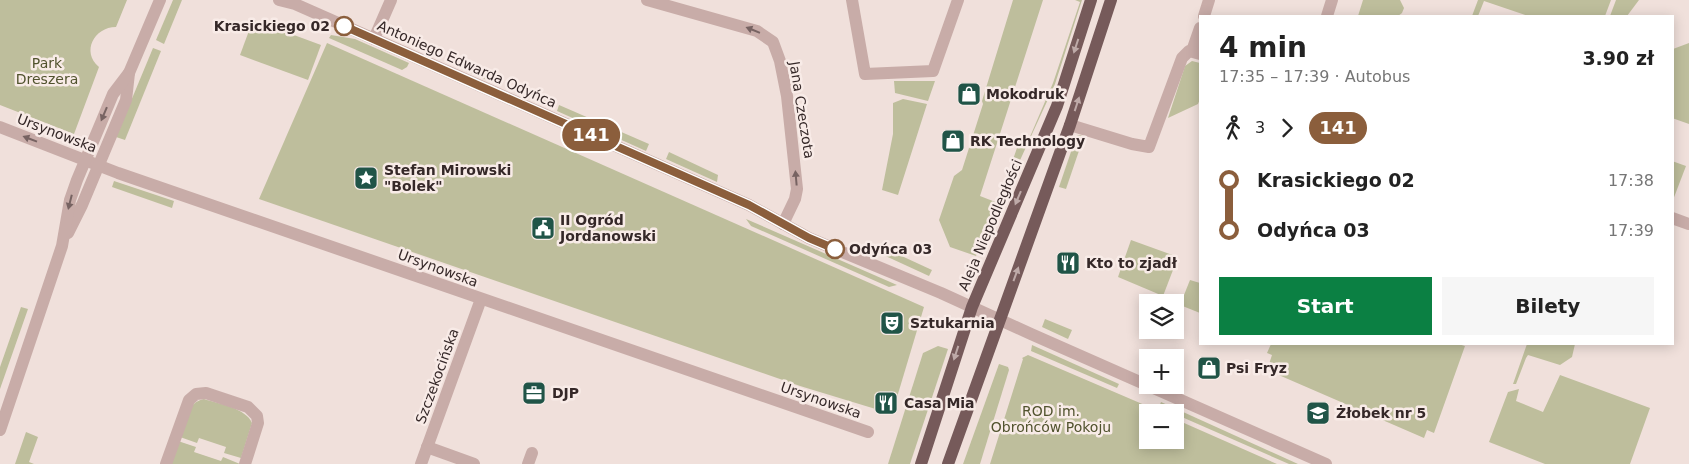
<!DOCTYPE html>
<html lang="pl">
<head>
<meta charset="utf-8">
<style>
	:root { --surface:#fff; --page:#f6f6f6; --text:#222; --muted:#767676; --accent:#0b8043 }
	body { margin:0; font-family:"DejaVu Sans",sans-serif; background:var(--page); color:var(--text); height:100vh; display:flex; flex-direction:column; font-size:19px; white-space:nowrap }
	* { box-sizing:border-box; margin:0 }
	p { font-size:16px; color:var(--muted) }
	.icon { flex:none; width:28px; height:28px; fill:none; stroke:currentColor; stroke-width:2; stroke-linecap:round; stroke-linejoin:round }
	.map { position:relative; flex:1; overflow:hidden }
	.side { position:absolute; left:1199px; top:15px; width:475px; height:330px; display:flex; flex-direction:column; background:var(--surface); border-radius:0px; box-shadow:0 2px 12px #0003 }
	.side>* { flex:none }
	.badge { padding:0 10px; border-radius:16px; font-size:18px; line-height:32px }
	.controls { position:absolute; left:1139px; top:294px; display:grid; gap:10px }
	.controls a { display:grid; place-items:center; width:45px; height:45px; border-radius:0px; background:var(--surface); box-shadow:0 2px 12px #0003; font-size:25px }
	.map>.badge { position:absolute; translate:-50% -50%; box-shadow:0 0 0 2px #fff }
	.legs { display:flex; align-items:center; gap:8px; height:55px; padding:0 20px; font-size:16px }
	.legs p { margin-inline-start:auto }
	.overview { display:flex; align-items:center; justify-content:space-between; height:85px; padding:0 20px }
	h1 { font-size:28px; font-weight:700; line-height:38px }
	.cta { display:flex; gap:10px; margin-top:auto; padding:10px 20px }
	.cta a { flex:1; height:58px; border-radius:0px; background:var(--accent); color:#fff; font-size:20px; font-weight:700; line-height:58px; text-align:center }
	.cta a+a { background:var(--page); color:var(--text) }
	ul { padding:0 20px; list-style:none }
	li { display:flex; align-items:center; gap:18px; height:50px; font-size:19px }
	li i { display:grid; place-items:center; width:8px; height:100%; margin:0 6px; background:currentColor }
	li i::after { content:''; width:12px; height:12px; margin:-6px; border:4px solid; border-radius:50%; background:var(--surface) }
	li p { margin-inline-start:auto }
	li:first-child i { background:linear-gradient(#0000 50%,currentColor 0) }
	li:last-child i { background:linear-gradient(currentColor 50%,#0000 0) }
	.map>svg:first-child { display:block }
</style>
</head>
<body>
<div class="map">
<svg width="1689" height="464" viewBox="0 0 1689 464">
	<rect width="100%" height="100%" fill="#f0e0db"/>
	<g fill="#bebe9c">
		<path d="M0,0H127L116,27C94,27 81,52 99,67L74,134L0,105Z"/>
		<polygon points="173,0 182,0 164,44 156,40"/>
		<polygon points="1013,0 1043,0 980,196 998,203 1018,145 1025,137 1029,139 1053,83 1080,2 1075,0 1082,0 1055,84 976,256 950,247 939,220 954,176 962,170 983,104 982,101"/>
		<polygon points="1363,0 1400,0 1404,8 1402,13 1398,16 1358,16"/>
		<polygon points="1478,0 1611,0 1605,16 1528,16 1484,1 1478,16 1472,16"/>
		<polygon points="1616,0 1639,0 1627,16 1610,16"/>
		<polygon points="253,20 321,45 308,80 240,55"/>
		<polygon points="331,35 355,39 409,63 407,67 402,70 329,38"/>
		<polygon points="327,43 924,307 892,414 800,386 259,199"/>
		<polygon points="1689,43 1689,124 1672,118 1673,49"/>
		<polygon points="153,48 161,51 125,140 116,137"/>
		<polygon points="458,60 501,78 498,85 455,66"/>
		<polygon points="1192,61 1200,63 1200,99 1198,104 1168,118 1185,66"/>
		<polygon points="894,81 935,81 928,101 895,93"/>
		<polygon points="523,87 552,100 548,107 520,94"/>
		<polygon points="903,99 927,104 898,195 882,190 893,134 893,103"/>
		<polygon points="559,105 649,144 646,151 557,111"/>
		<polygon points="1078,135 1084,136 1066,189 1059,187 1076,137"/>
		<polygon points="669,152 718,175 717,182 666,159"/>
		<polygon points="1672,161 1686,166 1673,200 1672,199"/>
		<polygon points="114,181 174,201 172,208 112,187"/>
		<polygon points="746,219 897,285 889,287 751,226"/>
		<polygon points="1131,240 1178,257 1163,296 1118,277"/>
		<polygon points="880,246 932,270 929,276 879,253 878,251"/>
		<polygon points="1190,280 1200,283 1200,313 1180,305"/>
		<polygon points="21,307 28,309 0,389 0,367"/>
		<polygon points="1045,319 1072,330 1068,339 1042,327"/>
		<polygon points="1271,344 1458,344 1465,346 1434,433 1427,430 1424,438 1267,370 1272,355 1267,353"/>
		<polygon points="1527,344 1575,344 1572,357 1560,365 1528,355 1526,358 1516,384 1513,384"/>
		<polygon points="1032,345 1119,384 1117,388 1031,351"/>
		<polygon points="938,346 948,349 910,464 888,464 923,353"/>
		<polygon points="1028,355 1161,412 1148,412 1148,440 1175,440 1175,419 1277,464 990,464 1023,359 1022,358"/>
		<polygon points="999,364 1008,367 1009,370 980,464 963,464"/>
		<polygon points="1560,375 1650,408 1630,464 1545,464 1489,442 1508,392 1519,389 1516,401 1543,412"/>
		<path d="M204,399C219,404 246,408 252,423L241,458L224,453L226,447L199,438L197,443L180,437C185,422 187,402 204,399Z"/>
		<polygon points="1161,402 1298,464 1289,464 1159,407"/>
		<polygon points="26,432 38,437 29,462 34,464 15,464"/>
		<polygon points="178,441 196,447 194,452 221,461 223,457 240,464 170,464"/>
	</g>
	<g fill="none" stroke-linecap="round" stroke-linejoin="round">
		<g stroke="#c8aca8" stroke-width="12">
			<polyline points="279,0 295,4 329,19 749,205 809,238 835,249 941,293 1031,334 1326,464"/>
			<polyline points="647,0 757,31 773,42 780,61 787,96 797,189 795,199 783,224"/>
			<polyline points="852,0 865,74 933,71 958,0"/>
			<polyline points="1204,16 1209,0"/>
			<polyline points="1327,16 1332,0"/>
			<polyline points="374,39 391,0"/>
			<polyline points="1192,51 1200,28"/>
			<polyline points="1070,125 1132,144 1149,147 1182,58 1189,51 1200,54"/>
			<polyline points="0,127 118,173 868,432"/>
			<polyline points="1672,218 1689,224"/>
			<polyline points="68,233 82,205 126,100 129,73"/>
			<polyline points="0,430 62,246 70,200 77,180 113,94 129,73 160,0"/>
			<polyline points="427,447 474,464"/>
			<polyline points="166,464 189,400 196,394 206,393 248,407 257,416 258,423 245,464"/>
			<polyline points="421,464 481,299"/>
			<polyline points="528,464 532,453"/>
		</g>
		<g stroke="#765a5a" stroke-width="12">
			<polyline points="921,464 972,307 1057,106 1091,0"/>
			<polyline points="948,464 1070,125 1111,0"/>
		</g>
	</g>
	<defs><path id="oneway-solid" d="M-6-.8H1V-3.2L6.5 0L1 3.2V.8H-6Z" transform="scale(1.25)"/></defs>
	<g fill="#776362">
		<use href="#oneway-solid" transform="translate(753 30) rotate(-158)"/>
		<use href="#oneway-solid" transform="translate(104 114) rotate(113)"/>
		<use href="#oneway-solid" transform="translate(30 139) rotate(-159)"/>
		<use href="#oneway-solid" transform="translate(796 178) rotate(-95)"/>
		<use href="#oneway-solid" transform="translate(70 202) rotate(104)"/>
	</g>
	<g fill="#beaaa8">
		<use href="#oneway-solid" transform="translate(1076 46) rotate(108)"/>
		<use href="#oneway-solid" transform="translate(1077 104) rotate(-72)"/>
		<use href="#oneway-solid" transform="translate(1018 198) rotate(113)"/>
		<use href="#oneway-solid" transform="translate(1016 274) rotate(-70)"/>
		<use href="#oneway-solid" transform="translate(956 353) rotate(108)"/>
	</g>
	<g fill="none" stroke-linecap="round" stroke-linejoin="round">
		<g stroke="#fff" stroke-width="11">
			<polyline id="line-1" points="344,26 749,205 809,238 835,249"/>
		</g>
		<use href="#line-1" stroke="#8b5e3c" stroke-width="8"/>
	</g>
	<defs>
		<g id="shop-square" transform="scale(1.25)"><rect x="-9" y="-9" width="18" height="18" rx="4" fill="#205447" stroke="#f8ebe7"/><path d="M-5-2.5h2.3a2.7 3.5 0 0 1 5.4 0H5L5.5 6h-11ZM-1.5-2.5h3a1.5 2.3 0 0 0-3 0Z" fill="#fff"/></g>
		<g id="sight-square" transform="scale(1.25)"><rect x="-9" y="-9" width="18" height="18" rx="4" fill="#205447" stroke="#f8ebe7"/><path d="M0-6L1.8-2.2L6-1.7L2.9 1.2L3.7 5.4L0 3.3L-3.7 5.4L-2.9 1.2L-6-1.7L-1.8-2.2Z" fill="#fff"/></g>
		<g id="civic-square" transform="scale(1.25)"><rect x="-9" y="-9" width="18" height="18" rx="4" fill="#205447" stroke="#f8ebe7"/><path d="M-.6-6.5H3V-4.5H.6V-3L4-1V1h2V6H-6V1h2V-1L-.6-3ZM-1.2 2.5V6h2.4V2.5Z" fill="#fff"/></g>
		<g id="restaurant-square" transform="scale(1.25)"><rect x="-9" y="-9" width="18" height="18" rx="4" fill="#205447" stroke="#f8ebe7"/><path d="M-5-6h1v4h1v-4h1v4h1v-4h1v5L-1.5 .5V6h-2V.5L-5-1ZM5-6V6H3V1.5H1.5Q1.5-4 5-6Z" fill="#fff"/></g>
		<g id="theatre-square" transform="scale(1.25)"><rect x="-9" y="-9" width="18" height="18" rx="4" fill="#205447" stroke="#f8ebe7"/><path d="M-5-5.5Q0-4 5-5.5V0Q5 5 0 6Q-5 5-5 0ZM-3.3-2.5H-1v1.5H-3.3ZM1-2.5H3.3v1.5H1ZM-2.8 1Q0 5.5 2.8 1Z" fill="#fff"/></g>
		<g id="office-square" transform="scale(1.25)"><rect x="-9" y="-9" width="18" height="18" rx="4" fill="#205447" stroke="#f8ebe7"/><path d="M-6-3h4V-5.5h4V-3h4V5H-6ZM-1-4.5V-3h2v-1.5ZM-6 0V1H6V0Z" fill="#fff"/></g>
		<g id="school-square" transform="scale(1.25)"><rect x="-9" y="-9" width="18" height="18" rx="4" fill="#205447" stroke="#f8ebe7"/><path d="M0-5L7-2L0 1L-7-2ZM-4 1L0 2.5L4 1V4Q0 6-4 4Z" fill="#fff"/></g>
	</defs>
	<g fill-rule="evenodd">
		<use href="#shop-square" x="969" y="94"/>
		<use href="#shop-square" x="953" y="141"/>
		<use href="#sight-square" x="366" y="178"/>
		<use href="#civic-square" x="543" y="228"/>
		<use href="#restaurant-square" x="1068" y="263"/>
		<use href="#theatre-square" x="892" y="323"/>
		<use href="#shop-square" x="1209" y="368"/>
		<use href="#office-square" x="534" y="393"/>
		<use href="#restaurant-square" x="886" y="403"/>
		<use href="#school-square" x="1318" y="413"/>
	</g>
	<g fill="#fff" stroke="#8b5e3c" stroke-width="2.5">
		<circle cx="344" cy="26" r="9"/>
		<circle cx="835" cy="249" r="9"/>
	</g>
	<g text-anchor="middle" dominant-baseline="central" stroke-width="5" stroke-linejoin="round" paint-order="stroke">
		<g font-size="14" font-weight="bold" fill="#352828" stroke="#f8ebe7" text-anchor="end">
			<text x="330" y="26">Krasickiego 02</text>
			<text x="849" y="249" text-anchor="start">Odyńca 03</text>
		</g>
		<g font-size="14" fill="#50522d" stroke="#f8ebe7">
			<text x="47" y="63">Park<tspan x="47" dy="16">Dreszera</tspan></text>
			<text x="1051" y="411">ROD im.<tspan x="1051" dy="16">Obrońców Pokoju</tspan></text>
		</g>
		<g font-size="14" fill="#352828" stroke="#f8ebe7">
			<text transform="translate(467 64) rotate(24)">Antoniego Edwarda Odyńca</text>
			<text transform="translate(802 110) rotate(81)">Jana Czeczota</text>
			<text transform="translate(57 133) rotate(21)">Ursynowska</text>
			<text transform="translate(990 225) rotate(-67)">Aleja Niepodległości</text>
			<text transform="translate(438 268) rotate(20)">Ursynowska</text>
			<text transform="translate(437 376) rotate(-70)">Szczekocińska</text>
			<text transform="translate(821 400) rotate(19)">Ursynowska</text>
		</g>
		<g font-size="14" font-weight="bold" fill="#352828" stroke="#f8ebe7" text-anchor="start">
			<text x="986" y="94">Mokodruk</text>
			<text x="970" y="141">RK Technology</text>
			<text x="384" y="170">Stefan Mirowski<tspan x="384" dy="16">"Bolek"</tspan></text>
			<text x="560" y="220">II Ogród<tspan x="560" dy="16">Jordanowski</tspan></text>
			<text x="1086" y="263">Kto to zjadł</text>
			<text x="910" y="323">Sztukarnia</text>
			<text x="1226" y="368">Psi Fryz</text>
			<text x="552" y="393">DJP</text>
			<text x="904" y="403">Casa Mia</text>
			<text x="1336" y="413">Żłobek nr 5</text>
		</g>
	</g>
</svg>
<div class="controls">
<a><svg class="icon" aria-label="layers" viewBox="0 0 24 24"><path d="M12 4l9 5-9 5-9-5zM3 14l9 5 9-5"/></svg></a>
<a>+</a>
<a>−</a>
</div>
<b class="badge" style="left:591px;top:135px;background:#8b5e3c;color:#fff">141</b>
<section class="side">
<div class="overview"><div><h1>4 min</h1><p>17:35 – 17:39 · Autobus</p></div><b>3.90 zł</b></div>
<div class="legs"><svg class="icon" aria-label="walk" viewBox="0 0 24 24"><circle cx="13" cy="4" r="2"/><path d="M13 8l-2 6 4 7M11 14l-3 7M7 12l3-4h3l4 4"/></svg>3<svg class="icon" aria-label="forward" viewBox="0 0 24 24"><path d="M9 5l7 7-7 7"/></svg><b class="badge" style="background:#8b5e3c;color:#fff">141</b></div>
<ul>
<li><i style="color:#8b5e3c"></i><b>Krasickiego 02</b><p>17:38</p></li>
<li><i style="color:#8b5e3c"></i><b>Odyńca 03</b><p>17:39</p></li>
</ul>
<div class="cta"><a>Start</a><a>Bilety</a></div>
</section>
</div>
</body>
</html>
